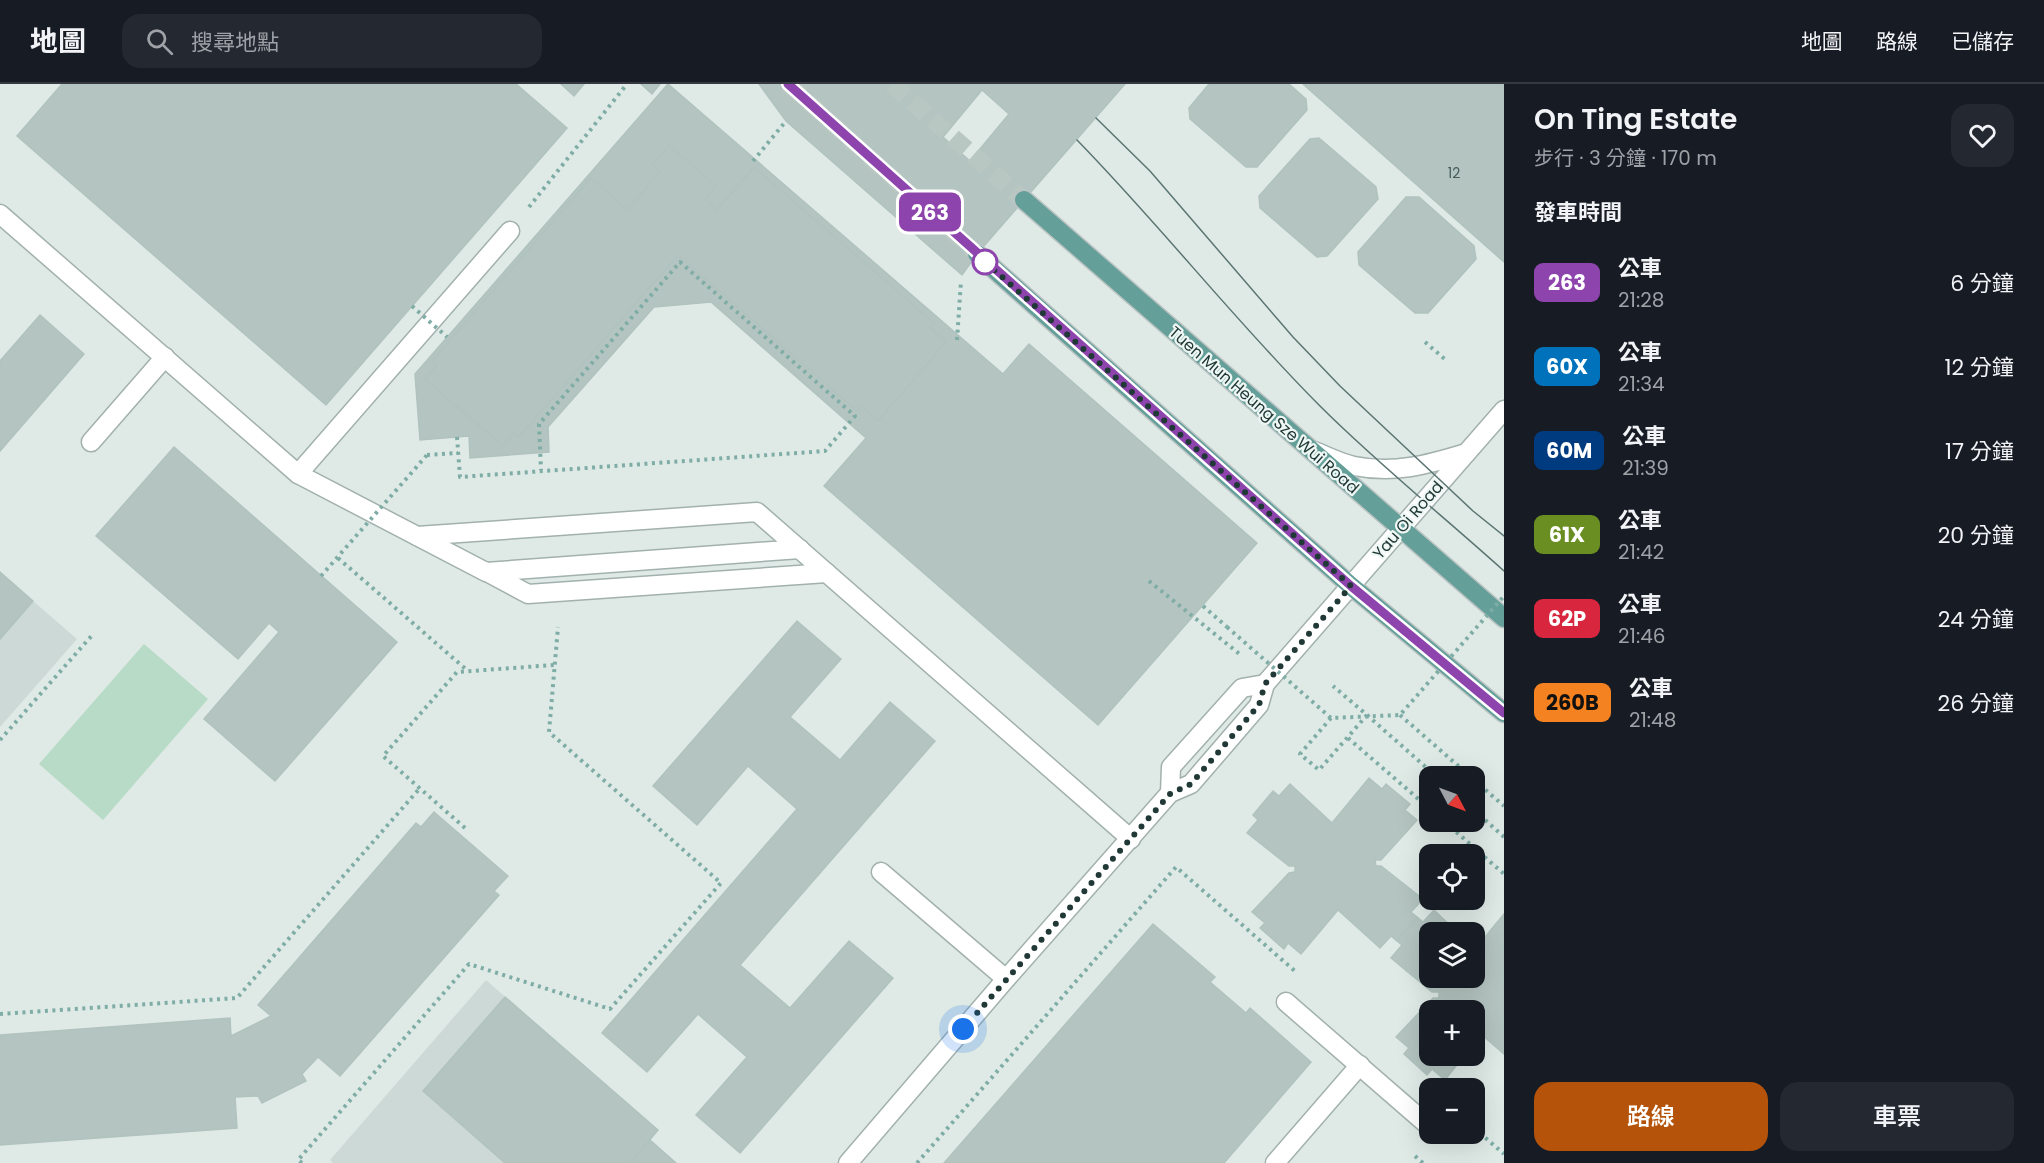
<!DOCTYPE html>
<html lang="zh-TW">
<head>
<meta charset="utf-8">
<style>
	:root { --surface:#171b24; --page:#242831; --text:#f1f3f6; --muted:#9ea1a6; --line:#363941; --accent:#b45309 }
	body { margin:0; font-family:Poppins,"Noto Sans TC",sans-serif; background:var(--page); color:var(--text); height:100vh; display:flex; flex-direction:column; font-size:22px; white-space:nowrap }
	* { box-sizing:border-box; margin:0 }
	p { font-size:20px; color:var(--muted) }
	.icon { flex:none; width:33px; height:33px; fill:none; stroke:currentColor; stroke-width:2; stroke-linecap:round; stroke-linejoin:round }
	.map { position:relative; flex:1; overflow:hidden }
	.details { display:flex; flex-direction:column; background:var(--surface); width:540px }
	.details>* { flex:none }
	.badge { padding:0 12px; border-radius:9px; font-size:21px; line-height:39px }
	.needle { width:39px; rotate:131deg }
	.tools { position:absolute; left:1419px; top:682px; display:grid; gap:12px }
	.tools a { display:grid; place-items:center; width:66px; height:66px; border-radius:12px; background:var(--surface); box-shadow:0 6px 24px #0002; font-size:30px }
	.you { position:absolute; width:30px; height:30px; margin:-15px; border:4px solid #fff; border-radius:50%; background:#1a73e8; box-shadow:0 0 0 9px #1a73e833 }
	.map>.badge { position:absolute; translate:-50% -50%; box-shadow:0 0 0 3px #fff }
	h2 { padding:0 30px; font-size:22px; line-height:54px }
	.round { display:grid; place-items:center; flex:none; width:63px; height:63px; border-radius:18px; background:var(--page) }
	.headline { display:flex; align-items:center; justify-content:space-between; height:102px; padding:0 30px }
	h1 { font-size:28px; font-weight:600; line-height:45px }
	.button { display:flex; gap:12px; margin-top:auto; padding:12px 30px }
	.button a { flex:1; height:69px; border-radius:18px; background:var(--accent); color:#fff; font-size:24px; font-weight:600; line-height:69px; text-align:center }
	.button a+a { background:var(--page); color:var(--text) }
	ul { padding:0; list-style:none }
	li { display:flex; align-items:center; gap:18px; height:84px; padding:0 30px }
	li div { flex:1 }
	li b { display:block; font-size:22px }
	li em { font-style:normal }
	li .badge { min-width:66px; font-weight:700; text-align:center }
	header { display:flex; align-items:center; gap:36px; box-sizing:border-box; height:84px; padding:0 30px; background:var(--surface); border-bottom:2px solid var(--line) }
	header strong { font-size:28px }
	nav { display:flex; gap:33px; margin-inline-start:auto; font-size:21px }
	.search { width:420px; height:54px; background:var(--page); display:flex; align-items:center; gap:15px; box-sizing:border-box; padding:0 21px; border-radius:18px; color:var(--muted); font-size:22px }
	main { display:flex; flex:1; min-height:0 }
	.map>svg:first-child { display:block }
</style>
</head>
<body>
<header>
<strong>地圖</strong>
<div class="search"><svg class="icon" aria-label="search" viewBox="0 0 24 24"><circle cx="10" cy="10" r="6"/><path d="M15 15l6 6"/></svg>搜尋地點</div>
<nav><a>地圖</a><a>路線</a><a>已儲存</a></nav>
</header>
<main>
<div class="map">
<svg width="1504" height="1079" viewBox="0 0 1504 1079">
	<rect width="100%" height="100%" fill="#dfeae6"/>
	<g fill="#cdd9d6">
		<polygon points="33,517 77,555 0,643 0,555"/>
		<polygon points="486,896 658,1046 650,1056 676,1079 333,1079 330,1076"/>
	</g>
	<polygon fill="#b7dbc6" points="144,560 208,615 103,736 39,680"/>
	<g fill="#b4c4c0" stroke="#b1c3be" stroke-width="1.5" fill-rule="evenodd">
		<polygon points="62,0 516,0 567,44 326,321 17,52"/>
		<polygon points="561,0 584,0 574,12"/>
		<polygon points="641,0 660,0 652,10"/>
		<polygon points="668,0 1003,290 1029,260 1257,459 1098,641 824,402 866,354 711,218 654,223 548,343 549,368 470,374 469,352 420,356 415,290"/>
		<path d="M759,0H1125L977,170L962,191L786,37ZM982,6L1009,30L970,77L943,53Z"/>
		<polygon points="1209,0 1289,0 1306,15 1307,26 1257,83 1246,83 1190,35 1189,24"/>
		<polygon points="1303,0 1504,0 1504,178"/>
		<polygon points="1319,54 1376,103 1378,115 1327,172 1317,173 1260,124 1259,112 1310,55"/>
		<polygon points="669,61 716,102 705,115 717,126 754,83 934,239 929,243 946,258 878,337 861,322 857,327 678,171 519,353 514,349 503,362 425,295 437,281 432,277 591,94 627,126 660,88 652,81"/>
		<polygon points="1406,113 1419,113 1474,162 1476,175 1428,229 1415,229 1359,181 1358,168"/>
		<polygon points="40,231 84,270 0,367 0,277"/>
		<polygon points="174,363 397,558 275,697 204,635 279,548 269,539 238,575 96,452"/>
		<polygon points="0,488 33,517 0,555"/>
		<polygon points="797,537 841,575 790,633 840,676 890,618 935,657 740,881 790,924 849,857 893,894 740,1069 696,1031 747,973 698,930 647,988 602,949 797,725 748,682 697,741 653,702"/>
		<polygon points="1369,694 1382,705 1386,700 1410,720 1405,726 1417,736 1381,776 1375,776 1376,782 1381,782 1423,815 1411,828 1417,833 1397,857 1391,852 1380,864 1338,826 1301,870 1288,859 1284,865 1260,844 1265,839 1252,828 1289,789 1295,788 1295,782 1289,782 1247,749 1258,736 1253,731 1273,707 1279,712 1290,700 1332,739"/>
		<polygon points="434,728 508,792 494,807 499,811 340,992 318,973 302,990 306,997 262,1019 258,1012 235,1013 237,1044 0,1061 0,951 230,934 231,952 271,932 258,921 416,739 421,743"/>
		<polygon points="1434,826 1458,849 1430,849 1430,894 1474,894 1474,863 1476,864 1504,830 1504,970 1482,951 1474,960 1474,927 1430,927 1430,972 1464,972 1445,996 1432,985 1427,991 1404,970 1409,964 1396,953 1433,914 1439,914 1439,908 1432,908 1391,874 1402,861 1397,857 1417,833 1423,838"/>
		<polygon points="1153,840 1215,893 1210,898 1246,929 1250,924 1311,978 1224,1079 944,1079"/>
		<polygon points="505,913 658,1046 630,1079 505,1079 423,1007"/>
		<polygon points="650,1056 676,1079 630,1079"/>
	</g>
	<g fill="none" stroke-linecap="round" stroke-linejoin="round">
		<g stroke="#b9c7c3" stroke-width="18" stroke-dasharray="18 9" stroke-linecap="butt">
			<polyline points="788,0 977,170"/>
			<polyline points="892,0 1024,116"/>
		</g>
		<g stroke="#a2b1ae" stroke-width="21">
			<g id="minor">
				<polyline points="0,130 298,390 486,488 800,465"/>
				<polyline points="91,358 165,273"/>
				<path d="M1314,367C1327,372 1340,379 1354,382C1394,390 1427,381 1466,369"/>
				<polyline points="298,390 510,147"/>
				<polyline points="417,452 757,428 1131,755"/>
				<polyline points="487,488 528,510 827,489"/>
				<polyline points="1170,709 1171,683 1242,604 1265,600"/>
				<polyline points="881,788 1006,895"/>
				<polyline points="1286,918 1430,1043"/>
				<polyline points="848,1079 1006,895 1170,709 1191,700 1259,621 1265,600 1504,326"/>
				<polyline points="1275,1079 1360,981"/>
			</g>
		</g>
		<g stroke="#bcc4c3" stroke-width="21">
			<g id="major">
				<polyline points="1024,116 1504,534"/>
				<polyline points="977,170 1351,502 1504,629"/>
			</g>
		</g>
		<g stroke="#7fada6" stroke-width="4" stroke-dasharray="3 4.5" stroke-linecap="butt">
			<polyline points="753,77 786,37"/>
			<polyline points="529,123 627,0"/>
			<polyline points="957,256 961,197"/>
			<polyline points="1425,258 1447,277"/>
			<polyline points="457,353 460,393 825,367 855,332 680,178 539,340 541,386"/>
			<polyline points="427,371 458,369"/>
			<polyline points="338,474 468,587"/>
			<polyline points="1149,497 1242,572"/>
			<polyline points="1203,522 1227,543"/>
			<polyline points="1367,631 1437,693"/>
			<polyline points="1400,631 1471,693"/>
			<polyline points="1331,634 1300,670 1319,686 1367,631 1333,602"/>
			<polyline points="1348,654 1430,725"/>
			<polyline points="0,656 94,549"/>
			<polyline points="1474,696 1504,722"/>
			<polyline points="1474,726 1504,753"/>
			<polyline points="1445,738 1504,790"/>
			<polyline points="465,744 383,672 457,588 554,581"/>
			<polyline points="0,930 237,914 420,704"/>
			<polyline points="1474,1044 1504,1070"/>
			<polyline points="1415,1072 1423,1079"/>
			<polyline points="302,1079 298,1076 469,880 610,925 721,799 549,648 558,543"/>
			<polyline points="917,1079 1176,783 1296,888"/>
		</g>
		<use href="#minor" stroke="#fff" stroke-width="18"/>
		<use href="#major" stroke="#649f99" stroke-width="18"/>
		<g stroke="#5a7572" stroke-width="1.5">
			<polyline points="1096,34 1150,87 1293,253 1340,302 1473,427 1504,452"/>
			<path d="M1077,56C1161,142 1235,237 1320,322C1378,380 1443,432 1504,487"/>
		</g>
		<g stroke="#7fada6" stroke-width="4" stroke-dasharray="3 4.5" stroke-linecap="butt">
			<polyline points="412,222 447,253"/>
			<polyline points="321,492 427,371"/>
			<polyline points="1227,543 1331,634 1400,631 1504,512"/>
		</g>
	</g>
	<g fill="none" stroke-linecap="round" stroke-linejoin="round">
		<g stroke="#fff" stroke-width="14">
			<polyline id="line" points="788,0 1351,502 1504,629"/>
		</g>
		<use href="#line" stroke="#8e44ad" stroke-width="9"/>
		<polyline stroke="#203936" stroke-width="6" stroke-dasharray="0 10.8" points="963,945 1170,710 1191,700 1259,621 1265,600 1351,502 983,176 985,178"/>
	</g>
	<circle fill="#fff" stroke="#8e44ad" stroke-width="3" cx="985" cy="178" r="12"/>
	<g text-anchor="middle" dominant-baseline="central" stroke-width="4.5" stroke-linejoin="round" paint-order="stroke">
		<g font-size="14" fill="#455c58">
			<text x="1454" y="89">12</text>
		</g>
		<g font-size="16" fill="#203936" stroke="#eff7f4">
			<text transform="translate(1264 326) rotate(41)">Tuen Mun Heung Sze Wui Road</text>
			<text transform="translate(1408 436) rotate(-49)">Yau Oi Road</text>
		</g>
	</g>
</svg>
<div class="tools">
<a><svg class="needle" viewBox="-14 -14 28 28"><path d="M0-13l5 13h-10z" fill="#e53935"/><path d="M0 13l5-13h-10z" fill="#9ea1a6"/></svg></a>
<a><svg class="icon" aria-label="locate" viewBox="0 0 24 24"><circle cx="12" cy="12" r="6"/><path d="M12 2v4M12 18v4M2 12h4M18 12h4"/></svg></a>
<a><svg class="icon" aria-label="layers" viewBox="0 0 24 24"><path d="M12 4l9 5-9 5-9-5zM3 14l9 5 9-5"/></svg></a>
<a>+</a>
<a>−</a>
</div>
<div class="you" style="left:963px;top:945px"></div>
<b class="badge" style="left:930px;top:128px;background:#8e44ad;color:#fff">263</b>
</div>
<section class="details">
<div class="headline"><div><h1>On Ting Estate</h1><p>步行 · 3 分鐘 · 170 m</p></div><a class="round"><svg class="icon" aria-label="heart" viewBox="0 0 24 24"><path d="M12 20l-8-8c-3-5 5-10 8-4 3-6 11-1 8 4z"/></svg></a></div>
<h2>發車時間</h2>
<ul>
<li><span class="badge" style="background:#8e44ad;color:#fff">263</span><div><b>公車</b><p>21:28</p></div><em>6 分鐘</em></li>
<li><span class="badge" style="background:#0072bc;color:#fff">60X</span><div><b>公車</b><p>21:34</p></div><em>12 分鐘</em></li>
<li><span class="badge" style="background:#003b80;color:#fff">60M</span><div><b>公車</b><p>21:39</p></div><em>17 分鐘</em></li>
<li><span class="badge" style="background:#6b8e23;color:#fff">61X</span><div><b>公車</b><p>21:42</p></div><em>20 分鐘</em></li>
<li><span class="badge" style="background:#d7263d;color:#fff">62P</span><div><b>公車</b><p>21:46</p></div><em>24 分鐘</em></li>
<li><span class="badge" style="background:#f58220;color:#111">260B</span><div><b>公車</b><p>21:48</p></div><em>26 分鐘</em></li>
</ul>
<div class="button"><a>路線</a><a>車票</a></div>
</section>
</main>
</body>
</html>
